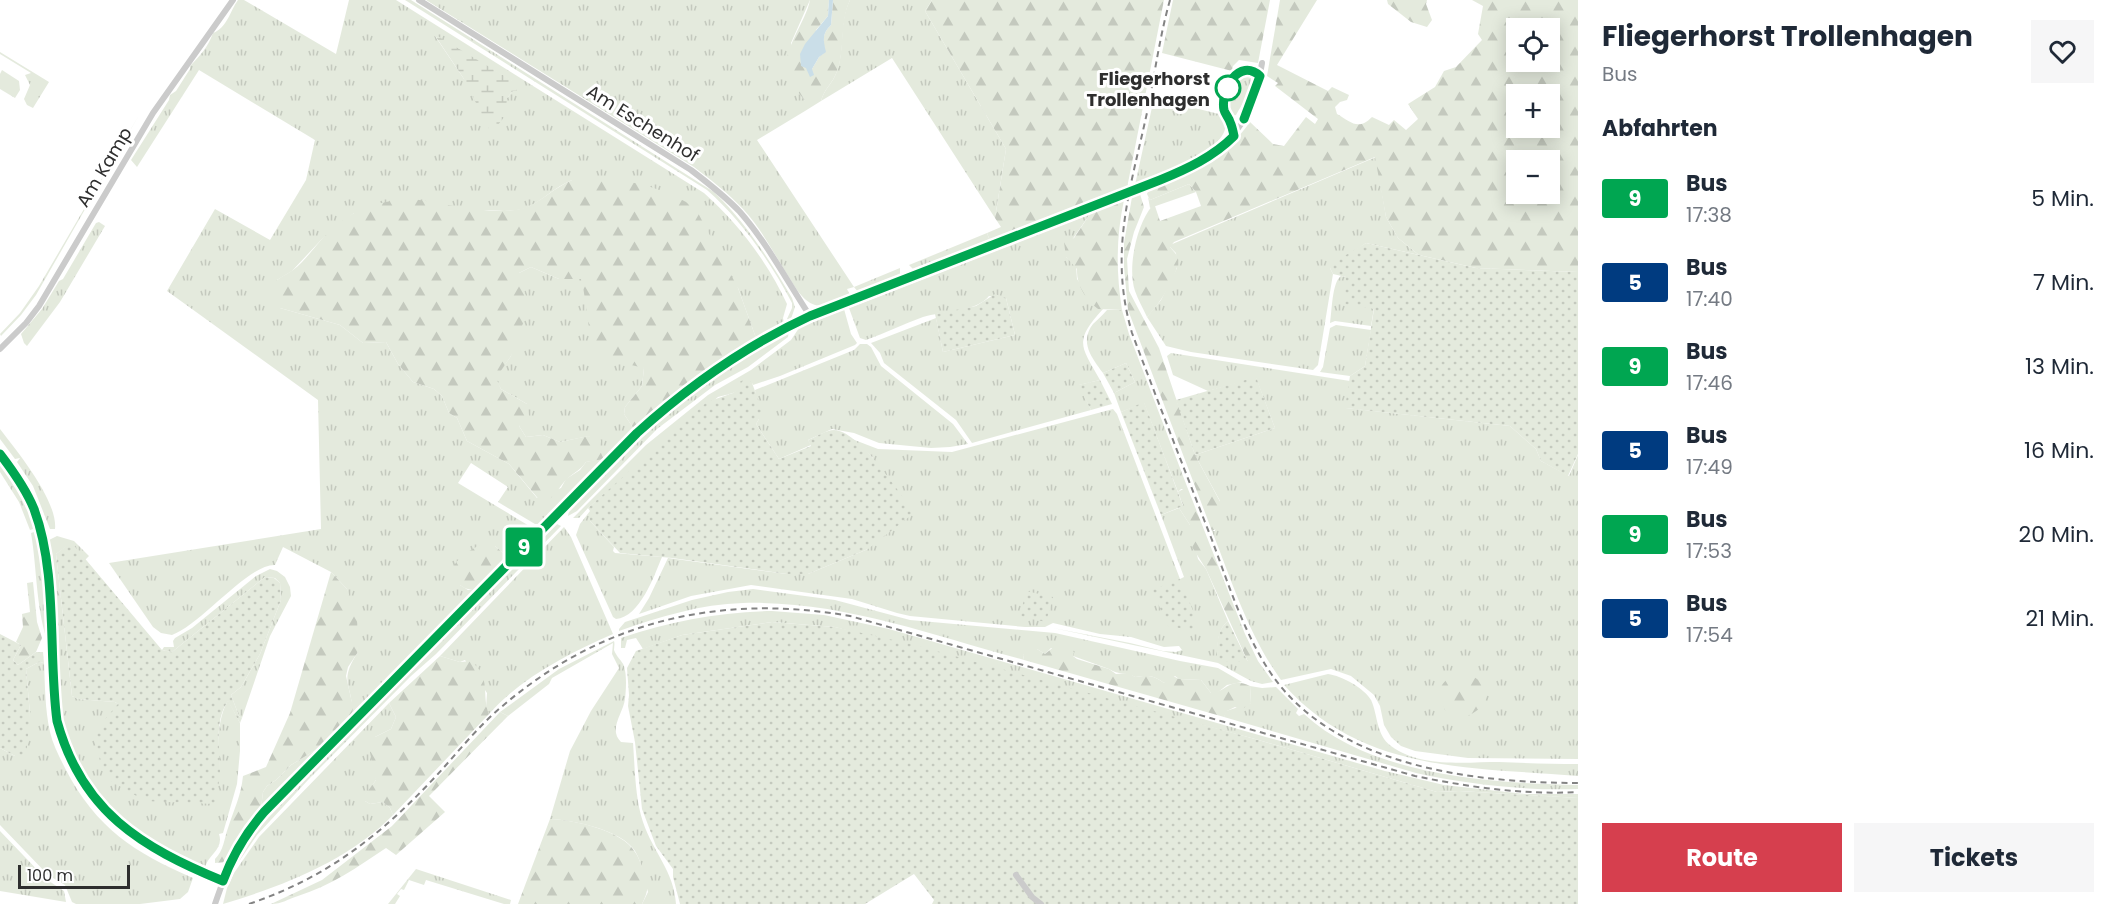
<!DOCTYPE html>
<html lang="de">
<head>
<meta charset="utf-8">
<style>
	:root { --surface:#fff; --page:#f6f6f7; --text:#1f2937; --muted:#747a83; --accent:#d63f4e }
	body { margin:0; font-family:Poppins,sans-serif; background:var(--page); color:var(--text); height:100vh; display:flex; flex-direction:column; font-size:22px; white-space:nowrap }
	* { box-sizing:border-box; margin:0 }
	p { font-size:20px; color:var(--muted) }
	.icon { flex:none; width:33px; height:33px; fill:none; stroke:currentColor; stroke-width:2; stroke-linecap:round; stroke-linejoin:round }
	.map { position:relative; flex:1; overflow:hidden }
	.panel { display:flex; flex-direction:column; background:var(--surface); width:540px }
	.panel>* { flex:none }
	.badge { padding:0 12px; border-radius:4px; font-size:21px; line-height:39px }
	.controls { position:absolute; left:1506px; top:18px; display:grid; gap:12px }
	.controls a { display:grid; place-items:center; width:54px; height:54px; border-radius:0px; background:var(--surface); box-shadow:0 3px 15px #0003; font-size:30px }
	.scale { position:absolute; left:18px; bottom:15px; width:112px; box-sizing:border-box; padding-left:6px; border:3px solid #2e2e2e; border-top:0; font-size:16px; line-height:21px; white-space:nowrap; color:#2e2e2e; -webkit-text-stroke:4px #fff; paint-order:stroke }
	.map>.badge { position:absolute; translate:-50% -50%; box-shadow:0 0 0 3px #fff }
	h2 { padding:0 24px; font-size:22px; line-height:54px }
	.round { display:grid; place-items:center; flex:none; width:63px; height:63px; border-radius:0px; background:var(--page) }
	.head { display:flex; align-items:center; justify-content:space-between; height:102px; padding:0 24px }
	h1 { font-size:28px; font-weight:700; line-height:45px }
	.cta { display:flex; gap:12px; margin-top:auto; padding:12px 24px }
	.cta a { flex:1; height:69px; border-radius:0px; background:var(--accent); color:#fff; font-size:24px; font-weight:700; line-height:69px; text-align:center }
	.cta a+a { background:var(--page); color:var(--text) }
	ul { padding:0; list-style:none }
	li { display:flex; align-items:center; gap:18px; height:84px; padding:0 24px }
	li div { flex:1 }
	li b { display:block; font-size:22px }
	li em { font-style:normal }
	li .badge { min-width:66px; font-weight:700; text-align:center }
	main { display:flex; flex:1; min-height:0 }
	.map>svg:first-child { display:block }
</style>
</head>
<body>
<main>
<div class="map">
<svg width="1578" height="904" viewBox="0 0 1578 904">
	<defs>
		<pattern id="grass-tufts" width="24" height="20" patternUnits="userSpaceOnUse" patternTransform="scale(1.5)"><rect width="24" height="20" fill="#e4eadd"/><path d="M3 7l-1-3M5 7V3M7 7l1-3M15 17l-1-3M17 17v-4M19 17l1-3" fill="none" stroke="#c4c9be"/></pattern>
		<pattern id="forest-firs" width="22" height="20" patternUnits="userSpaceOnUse" patternTransform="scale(1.5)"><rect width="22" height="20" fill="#e4eadd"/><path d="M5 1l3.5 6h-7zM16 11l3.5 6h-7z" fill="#c4c9be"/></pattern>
		<pattern id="wetland-marsh" width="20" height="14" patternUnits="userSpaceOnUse" patternTransform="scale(1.5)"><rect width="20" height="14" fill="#e4eadd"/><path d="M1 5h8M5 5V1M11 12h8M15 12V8" fill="none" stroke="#c4c9be"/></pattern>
		<pattern id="park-dots" width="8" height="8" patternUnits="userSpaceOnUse" patternTransform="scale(1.5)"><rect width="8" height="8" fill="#e4eadd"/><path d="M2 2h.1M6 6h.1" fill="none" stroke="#c4c9be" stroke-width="1.8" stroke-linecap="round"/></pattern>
	</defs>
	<rect width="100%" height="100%" fill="#fff"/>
	<g fill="url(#grass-tufts)" fill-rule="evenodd">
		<path d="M238,0H244L336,54L349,0H396L704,193C738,223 768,263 787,304L783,318L784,323L756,338L738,288L572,180C555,187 542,201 526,208C513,212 500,211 486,210L354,213L321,240L292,271L277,280L280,308L340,325L363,343L386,342L398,364L413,382L434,389L442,396L449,413L457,418L467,441L509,464L537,498L561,488L566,479L580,470L586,462L604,458L589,436L560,442L543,435L526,437L519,426L527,404L501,389L495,378L511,356L519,273L531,267L559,279H582L644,368L642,386L625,407L624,414L634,429L541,524H535L498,502L508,487L471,463L458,483L531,527L533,529V533L508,557L495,546L460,585L468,590H475L352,716C354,684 337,684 358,652L347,589L331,572L283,547L275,565C248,564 201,625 172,635L161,633L153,627L109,563L321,529L318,400L167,291L215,209L270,240L306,180L315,140L199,70L137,167L131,160L169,100L170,95L176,91L190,69V66C200,56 208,47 213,33C227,28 230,11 238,0ZM435,36L512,81L513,91L507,98L464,79Z"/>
		<path d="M405,0H411L714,192C746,223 769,259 792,298L795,307L791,319L788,320L787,319L792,308V303C770,261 742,221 707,190Z"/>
		<path d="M426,0H810L791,43L801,95L805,101V111L757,140L854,287L900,268V276L858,292L854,287L847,289L850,295C840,299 826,308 815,305C802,301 794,285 787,274C773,252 761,228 743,209C728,193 711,180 694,167Z"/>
		<path d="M850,0H932L925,11L1006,149L995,218L892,58L821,101C825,88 830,86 835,76C846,54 838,23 850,0Z"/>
		<polygon points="0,52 49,82 33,108 27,105 24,99 30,85 25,75 31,73 0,54"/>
		<polygon points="2,70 19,81 20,90 15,98 0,89 0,74"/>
		<path d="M1245,73L1251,78C1252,91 1242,104 1236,115L1233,116C1228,109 1228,100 1231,91L1236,92L1237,88L1233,86Z"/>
		<path d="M1154,98L1219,114C1251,143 1152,178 1135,185Z"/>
		<polygon points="139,115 36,295 21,315 1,336 0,334 20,313 39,286"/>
		<polygon points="1376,157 1386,217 1398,238 1419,255 1366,243 1330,268 1333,274 1318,365 1313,370 1191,352 1166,346 1147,317 1161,300 1177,268 1176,253 1170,247 1170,245"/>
		<polygon points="1189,184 1196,192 1150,208 1148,197 1150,200"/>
		<path d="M1090,214L1072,240L1066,257L1076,265L1077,279L1098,309H1103C1074,341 1080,345 1100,380L1079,385L1091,410L972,443L956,420L884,363L880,353L871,343L936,318L943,352L1015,335L1006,298L989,296C977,312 942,311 923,317C904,324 885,333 866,340L860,338L849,308Z"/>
		<polygon points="99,222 105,226 60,302 27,346 24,343 21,334 42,309 59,281 63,279 96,223"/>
		<polygon points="987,233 990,241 914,270 909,265"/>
		<path d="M1341,276L1346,277L1374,308L1371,326L1335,321L1330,323C1332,311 1332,282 1341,276Z"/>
		<polygon points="844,309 851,334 857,343 855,345 780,376 753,385 752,383 733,393 718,397 588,508 579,518 573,518 646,445 708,395 751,370 791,340 799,328"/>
		<path d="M1107,310H1122L1129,334L1188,489H1181L1178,492L1144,403L1121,412L1114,393L1135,382L1126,363L1103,373C1092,358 1079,342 1093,324C1098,319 1103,315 1107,310Z"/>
		<polygon points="1336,325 1371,330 1365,366 1350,376 1320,372 1323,367 1330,328"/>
		<path d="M789,330L788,337L748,367L715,385L657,429L577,511L568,516L570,505C636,439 703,370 789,330Z"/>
		<polygon points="860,344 867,344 871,347 881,366 953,424 968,444 950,447 931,448 879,443 854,433 832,429 808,440 811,445 779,459 756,424 759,419 755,390 854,350"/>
		<path d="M1171,353L1350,381L1346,408L1510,426L1536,449L1541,461L1569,476L1578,455V759L1468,758L1415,751L1401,746L1391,737L1384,725L1380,706L1374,695L1351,676L1331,669L1281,680C1249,636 1232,582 1212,531H1215L1220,501L1195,455L1275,428L1256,378L1208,391L1173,375L1167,356Z"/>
		<path d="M1113,409L1117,414L1180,579L1184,577L1161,515L1179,508L1190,525L1198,559L1206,569L1228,621C1216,631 1218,646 1217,661H1258L1273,682L1262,684L1251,681L1218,663L1053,628L1130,643L1163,651L1176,652L1182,650L1179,646L1164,647L1131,637L1100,634L1053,623L1045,627H1025L910,616L897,613L852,599L751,585L691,596L639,614L649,598L668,558L787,574H808L868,549L873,458L852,439L878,449L952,452Z"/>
		<path d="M0,429C17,451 58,501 55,529H50L33,486L17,462L20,458L15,459L0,439Z"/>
		<polygon points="0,461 21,492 36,528 30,530 19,502 0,472"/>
		<path d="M590,511V521L614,547L613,551L615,553L662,557C654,576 640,617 616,619L613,617L576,535L580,524Z"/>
		<polygon points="557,524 561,526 436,654 411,676 308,780 257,835 240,860 232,869 249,836 266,814 550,525"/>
		<path d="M564,527L571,537L613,634C569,653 521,678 489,714L486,708L487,693L465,660L460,662L440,656Z"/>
		<path d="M37,531L43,566L49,645C36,613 37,568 31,533Z"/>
		<path d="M57,536L74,541L89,556L85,560L71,543L56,554L72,696L78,699L115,702L220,772C218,748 216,722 228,700L240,723V751L237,784L223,833L219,834C224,849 209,854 205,867C135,838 78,799 60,720C55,696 57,671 56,646C55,611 51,576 47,541Z"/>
		<polygon points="270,569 277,571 285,577 290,587 291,596 270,636 242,718 239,716 231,695 241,687 260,654 281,600 280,583 275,578 265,577 172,652 162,650 164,647 174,647 173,641 175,638 192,628 256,576"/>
		<path d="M753,589L835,600L910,620L1055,633L1180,661L1218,668L1242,682L1227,685L1217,693H1211L1201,680L1179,679L1175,676L1164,683C1154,675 1147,675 1135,677C1126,671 1119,676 1109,669L1051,648L1045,654L1037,649L1023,655L1024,660C932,635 840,600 743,603C701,604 659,617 619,631V629L625,622L692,600L728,592Z"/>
		<path d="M772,611L824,615L889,629L1385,771L1444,785L1525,794H1578V798L1459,791L1437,792L1255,739L835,627L772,622L682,635L643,649L636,638L627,640L625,648H621V638C671,621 719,612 772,611Z"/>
		<path d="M614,641C615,644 614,647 614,650C616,656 622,661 624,666C627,676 626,690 625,699C623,714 608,729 621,742L633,743C635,769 635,798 643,822C653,852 674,871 676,904H642L648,892C644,879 642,862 635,851C622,830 573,820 550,819L570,751L591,711L619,668L612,654L613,643L552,678L549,684L508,716L500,712L559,669Z"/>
		<path d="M39,662L44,663C45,686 45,709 50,732C53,745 60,758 66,770C96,828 135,853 193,878L188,892L180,899L140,904H76L72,902L65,885L48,875L0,825V748L15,756L30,714L26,669Z"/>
		<path d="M1328,674C1342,676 1364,688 1371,700C1378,715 1376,735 1391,746C1420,768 1466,762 1499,762C1526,763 1552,764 1578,764V776C1470,767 1363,773 1284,685Z"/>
		<path d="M1250,686L1262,688L1276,687L1298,709L1296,713L1299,716L1304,714C1371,776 1491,783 1578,785V789C1528,791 1465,784 1416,773L1224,717L1226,711L1251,703Z"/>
		<path d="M389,703L396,717L391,729L375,737L376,780L365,796V801L370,804L383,802L390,808L393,815C348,861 283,886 223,904L227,888L234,873L259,837Z"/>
		<polygon points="324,745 261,808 263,792 267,786 276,780 291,765"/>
		<polygon points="0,831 46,879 64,891 66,902 0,891"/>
		<polygon points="416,869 511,900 510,904 504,904 426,880 424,885 409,880 404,890 401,889 397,894 400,896 395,904 388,904"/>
	</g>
	<g fill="url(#forest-firs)" fill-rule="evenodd">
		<path d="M810,0H829L828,16L816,30L812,69L819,57L825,52C823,40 822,33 831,25L833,0H850C839,23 846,55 835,76C830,86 825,88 821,101L805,111V101C799,92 790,84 787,73C782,49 806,22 810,0Z"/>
		<polygon points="932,0 1164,0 1127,188 990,241 987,233 1001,227 995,218 1006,149 925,11"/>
		<polygon points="1173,0 1270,0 1258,63 1239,60 1233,66 1232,71 1162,53"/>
		<path d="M1280,0H1317L1277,65L1328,91L1332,87L1349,95L1347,100L1340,102L1335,107L1337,114C1351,122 1358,131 1372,117L1389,125L1394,120L1406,130L1418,119L1408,104L1435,87L1444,71L1456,67L1482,40L1478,34L1483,6L1472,0H1578V272L1476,268L1419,255L1398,238L1386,217L1375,157L1174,242L1170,247C1173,251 1177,254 1178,259C1179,274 1158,307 1147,317C1143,308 1138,300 1135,291C1127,267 1137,224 1152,206H1155L1160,221L1201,206L1196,192L1189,184L1150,200L1147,194L1148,191C1191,174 1222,161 1250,122L1273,144L1284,146L1306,117L1315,124L1318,119L1275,86L1278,83L1267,76ZM1516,28H1550V62H1516ZM1516,94H1550V128H1516ZM1516,160H1550V194H1516Z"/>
		<polygon points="1387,0 1427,0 1426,4 1432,20 1427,27 1411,22 1388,4"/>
		<path d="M572,180H614L642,184L671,194L686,202L698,213L738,288L756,338L685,385L634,429L624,414L625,407L642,386L644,368L593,356L582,279H559L531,267L519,273L529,307L511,356L496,378L501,389L527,404L529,416L519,426L526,437L543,435L560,442L588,436L599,438L601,441L599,449L604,459L586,462C580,471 574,472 567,479C558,487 555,500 541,502L509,464L467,441L457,418L449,413L442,396L434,389L413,382L398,364L386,342L363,343L340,325L280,308C273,303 269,297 272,288C275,278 285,276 293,270C304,262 312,250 321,240C331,230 342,220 354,213C370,204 395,199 413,199C444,203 495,217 524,208C540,203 555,187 572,180Z"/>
		<polygon points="1140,194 1144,207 1134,232 1127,259 1129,291 1159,348 1195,455 1224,509 1218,528 1212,531 1128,310 1124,267 1124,243 1132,197"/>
		<path d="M1124,200C1116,237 1116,272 1122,310L1098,309C1086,300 1076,285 1077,269L1066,257L1064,242L1074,238L1090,214Z"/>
		<polygon points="1185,488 1188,489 1245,634 1258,661 1248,662 1206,569 1187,539 1190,525 1179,508 1183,505 1178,492"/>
		<path d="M484,543L495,546L508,557L475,590C468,590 463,588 458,583C440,566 471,549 484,543Z"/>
		<path d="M331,572L347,589L357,616L358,652L348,667L346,676L353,707L352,716L324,745L291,765L276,780L267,786L263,792L261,808L243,830L226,862L215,863V859C224,850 224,839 228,828C234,809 241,796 243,776L266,767L290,713Z"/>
		<polygon points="33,582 37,622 42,638 36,652 18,665 13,660 21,645 16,642 23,627 22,614 30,612 27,583"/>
		<path d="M1056,645L1069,647L1074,652L1073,656L1077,659L1109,669L1116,674L1129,673L1135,677C1147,675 1154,675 1164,683L1171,675L1179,679L1201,680L1211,693C1227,692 1230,676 1250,686L1251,703L1241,710L1235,707L1227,711L1224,717L1024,660L1023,655L1031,648L1037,649L1045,654Z"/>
		<path d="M440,656L460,662L471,661C492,678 481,695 489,714L393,815L390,808L383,802L370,804L365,801V795L376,780L369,748L375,737L391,729L396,717L389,703Z"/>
		<path d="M1455,672H1467L1487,686C1487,706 1481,709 1464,718L1445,710C1437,688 1438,687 1455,672Z"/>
		<path d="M500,712L508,716L429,796L445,812L396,855L386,848C358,867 330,886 298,896C288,899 282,904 271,904L322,880L392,826Z"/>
		<path d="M550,819C574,820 622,830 635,852C639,857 640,863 643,869C649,884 649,890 642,904H518Z"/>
	</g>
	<polygon fill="url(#wetland-marsh)" points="434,34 513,81 517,91 513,91 507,98 505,116 494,130 489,129 464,79"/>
	<g fill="url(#park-dots)">
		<polygon points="1366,243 1476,268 1578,272 1578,454 1568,476 1541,461 1536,449 1510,426 1345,408 1350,376 1365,366 1374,309 1344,304 1346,277 1333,274 1330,268 1331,264"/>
		<polygon points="995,294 1006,298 1015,335 943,352 935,314 976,306"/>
		<polygon points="1126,363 1135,382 1114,393 1103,373"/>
		<polygon points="1256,377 1275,428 1195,455 1176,400"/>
		<path d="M743,379H749L752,383L764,415L759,419L756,424L779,459L811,446L808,440C816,437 826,430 834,430C858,430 900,493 914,513L868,549L808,574H787L672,558L620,553L590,521V511L588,508L707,402L733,393L738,389Z"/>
		<polygon points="1100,380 1112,404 1091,410 1078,385"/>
		<polygon points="1144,402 1183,506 1161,515 1121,412"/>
		<path d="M71,542L162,650L172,652L265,577L274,578L280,583L281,600L260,654L241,687L231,695L239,716L242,718L240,723L228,701C214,721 220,748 220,771C220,782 216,793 215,804L145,801L111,781L100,761L93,733L118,704L115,702L78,699L72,696L56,554Z"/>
		<polygon points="1180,579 1194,613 1196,631 1168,626 1152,590"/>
		<polygon points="1026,591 1053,597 1046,622 1020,616"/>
		<path d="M1228,621L1248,662L1217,661C1217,646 1216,631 1228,621Z"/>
		<polygon points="772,622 835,627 911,644 1255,739 1437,792 1459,791 1578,798 1578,904 932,904 934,900 914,874 865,904 680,904 673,877 673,869 656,846 642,809 635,742 628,706 629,695 627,668 636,651 682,635"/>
		<polygon points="0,634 21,645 13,660 18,665 36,652 43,652 44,663 39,662 26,669 30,714 26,757 15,756 0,748"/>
	</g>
	<path fill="#cadee8" d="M829,0H833L831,25C822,33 823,40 826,52L819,57L812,69L814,75L810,77L806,68L801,66L800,54L805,44L828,16Z"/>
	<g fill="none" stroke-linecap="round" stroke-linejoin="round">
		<g stroke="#cbcbcb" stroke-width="6">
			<path d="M419,0L691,170C708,183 725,196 740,212C767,243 787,281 810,316"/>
			<path d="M1234,136C1232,127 1225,116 1224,108C1222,88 1239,57 1260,77"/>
			<path d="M1134,190C1205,163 1250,146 1262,63"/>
			<polyline points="0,349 26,323 39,306 153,113 233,0"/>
			<path d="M0,454C13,471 26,489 34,509C58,572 48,654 57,721C82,812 140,847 223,881"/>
			<polyline points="1016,875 1032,897 1041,904"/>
			<path d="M215,904C228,866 237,843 264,812L607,462C653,416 702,374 759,341C804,315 853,298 901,279C976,250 1051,222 1126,193"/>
		</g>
		<g stroke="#838383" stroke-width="2" stroke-dasharray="6 4.5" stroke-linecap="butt">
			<path d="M1170,0C1160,35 1155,72 1148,108C1131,188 1108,251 1132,333C1158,402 1185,471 1212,540C1228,583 1243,630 1268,669C1330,766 1473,783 1578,783"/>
			<path d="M249,904C328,877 381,835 437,775C457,753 477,728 499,709C600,621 719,593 850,616L1415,776C1468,787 1524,795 1578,792"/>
		</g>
	</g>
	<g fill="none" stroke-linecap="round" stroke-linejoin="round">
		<g stroke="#fff" stroke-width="14">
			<path id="line" d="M0,454C13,471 26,489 34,509C58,573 48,654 57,721C82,812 141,847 223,881C233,854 245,834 264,812L637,433C690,385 745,346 810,316L1160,180C1187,169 1213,157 1234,136C1233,131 1232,126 1230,122C1229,118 1225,114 1224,110C1220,90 1239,57 1260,76L1244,119"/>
		</g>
		<use href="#line" stroke="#00a651" stroke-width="9"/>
	</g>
	<circle fill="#fff" stroke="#00a651" stroke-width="3" cx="1228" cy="88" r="12"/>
	<g text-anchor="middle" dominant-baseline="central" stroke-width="6" stroke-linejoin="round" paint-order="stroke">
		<g font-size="18" font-weight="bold" fill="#2e2e2e" stroke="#fff" text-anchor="end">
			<text x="1210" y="78">Fliegerhorst<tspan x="1210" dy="21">Trollenhagen</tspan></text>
		</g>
		<g font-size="18" fill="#2e2e2e" stroke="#fff">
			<text transform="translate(643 123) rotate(32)">Am Eschenhof</text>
			<text transform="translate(104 167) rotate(-59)">Am Kamp</text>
		</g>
	</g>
</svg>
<div class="controls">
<a><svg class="icon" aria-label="locate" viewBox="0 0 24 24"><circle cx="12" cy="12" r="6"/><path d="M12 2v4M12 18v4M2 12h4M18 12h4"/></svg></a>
<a>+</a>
<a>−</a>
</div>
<div class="scale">100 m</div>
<b class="badge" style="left:524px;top:547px;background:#00a651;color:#fff">9</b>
</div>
<section class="panel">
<div class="head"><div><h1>Fliegerhorst Trollenhagen</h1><p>Bus</p></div><a class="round"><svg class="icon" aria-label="heart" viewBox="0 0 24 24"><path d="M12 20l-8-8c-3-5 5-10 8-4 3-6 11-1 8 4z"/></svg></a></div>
<h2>Abfahrten</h2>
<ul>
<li><span class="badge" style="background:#00a651;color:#fff">9</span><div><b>Bus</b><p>17:38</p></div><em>5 Min.</em></li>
<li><span class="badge" style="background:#003b80;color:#fff">5</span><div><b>Bus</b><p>17:40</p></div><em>7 Min.</em></li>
<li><span class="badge" style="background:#00a651;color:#fff">9</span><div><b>Bus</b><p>17:46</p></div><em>13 Min.</em></li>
<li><span class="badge" style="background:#003b80;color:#fff">5</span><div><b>Bus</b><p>17:49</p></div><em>16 Min.</em></li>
<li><span class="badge" style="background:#00a651;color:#fff">9</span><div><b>Bus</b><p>17:53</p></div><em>20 Min.</em></li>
<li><span class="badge" style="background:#003b80;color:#fff">5</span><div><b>Bus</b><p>17:54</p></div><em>21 Min.</em></li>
</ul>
<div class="cta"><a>Route</a><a>Tickets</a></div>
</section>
</main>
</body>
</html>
